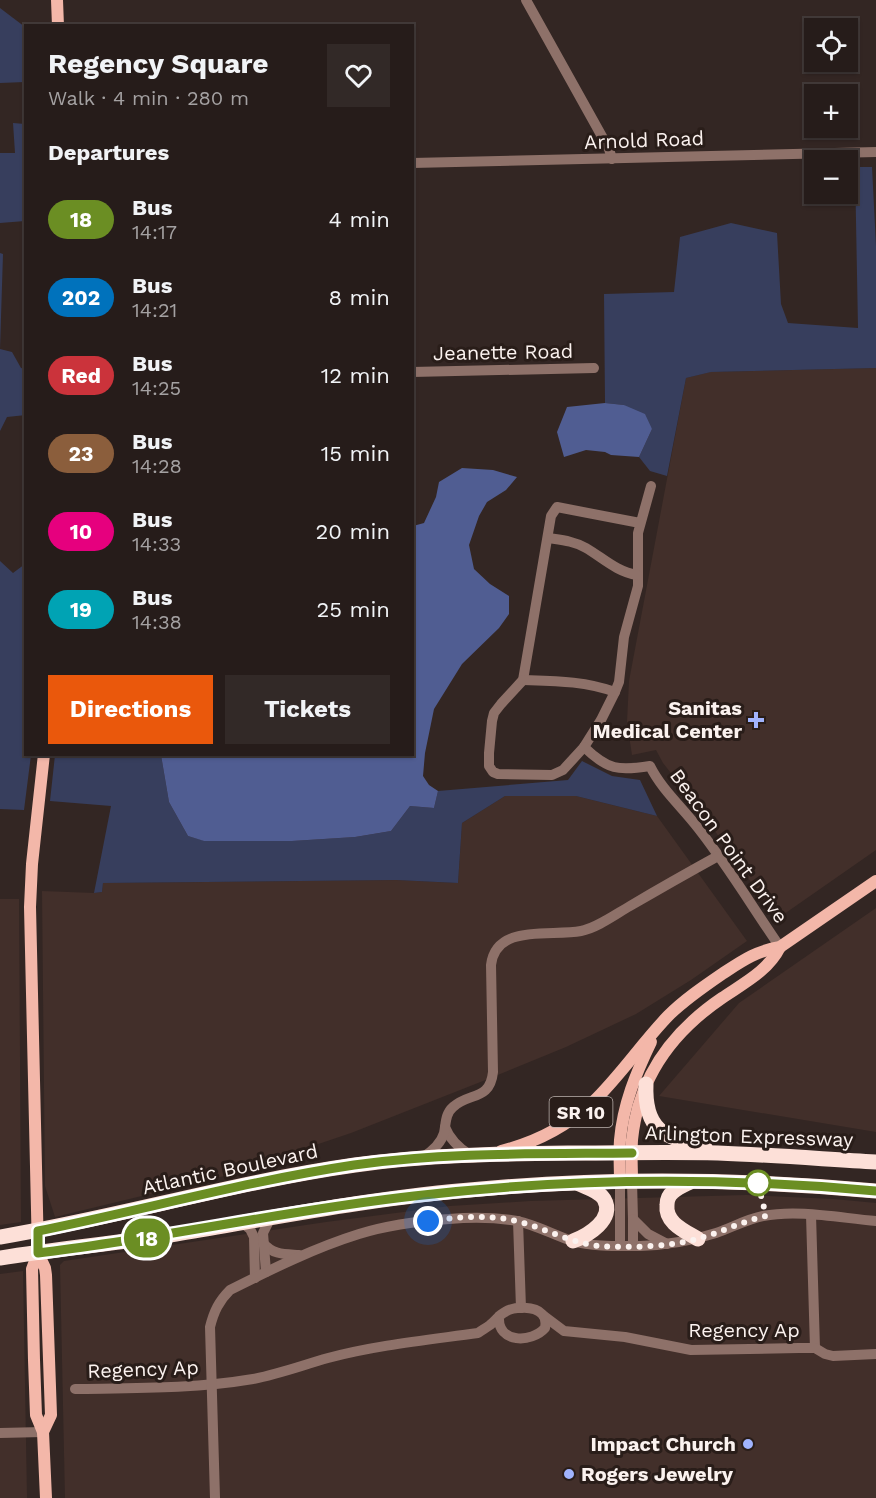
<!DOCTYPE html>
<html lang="en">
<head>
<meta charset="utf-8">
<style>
	:root { --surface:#261c1a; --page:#322927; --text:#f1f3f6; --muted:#a4a1a2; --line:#423a39; --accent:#ea580c }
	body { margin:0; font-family:"Work Sans",sans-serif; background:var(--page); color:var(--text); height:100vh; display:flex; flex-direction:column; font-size:22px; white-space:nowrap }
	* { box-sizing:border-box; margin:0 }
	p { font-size:20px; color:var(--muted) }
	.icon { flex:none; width:33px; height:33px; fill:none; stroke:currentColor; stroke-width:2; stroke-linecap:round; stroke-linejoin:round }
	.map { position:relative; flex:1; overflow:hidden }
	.panel { position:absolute; left:24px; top:24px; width:390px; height:732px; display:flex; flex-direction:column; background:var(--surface); border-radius:0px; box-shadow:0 2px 4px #0004,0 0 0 2px var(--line) }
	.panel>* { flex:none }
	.badge { padding:0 12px; border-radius:20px; font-size:21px; line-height:39px }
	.controls { position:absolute; left:804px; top:18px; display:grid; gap:12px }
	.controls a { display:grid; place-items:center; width:54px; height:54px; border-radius:0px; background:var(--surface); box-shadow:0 2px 4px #0004,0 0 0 2px var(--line); font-size:30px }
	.you { position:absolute; width:30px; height:30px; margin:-15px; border:4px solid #fff; border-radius:50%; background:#1a73e8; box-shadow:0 0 0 9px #1a73e833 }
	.map>.badge { position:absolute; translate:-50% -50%; box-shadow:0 0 0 3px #fff }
	h2 { padding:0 24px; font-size:22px; line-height:54px }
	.round { display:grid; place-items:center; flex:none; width:63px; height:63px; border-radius:0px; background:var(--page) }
	.head { display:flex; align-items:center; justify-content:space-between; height:102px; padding:0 24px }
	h1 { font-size:28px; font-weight:700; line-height:45px }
	.action { display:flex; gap:12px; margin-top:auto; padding:12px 24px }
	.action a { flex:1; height:69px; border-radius:0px; background:var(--accent); color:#fff; font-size:24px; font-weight:700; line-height:69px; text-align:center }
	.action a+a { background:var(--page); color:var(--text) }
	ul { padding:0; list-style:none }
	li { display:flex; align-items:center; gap:18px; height:78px; padding:0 24px }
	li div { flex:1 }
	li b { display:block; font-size:22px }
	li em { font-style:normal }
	li .badge { min-width:66px; font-weight:700; text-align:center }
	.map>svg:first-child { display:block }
</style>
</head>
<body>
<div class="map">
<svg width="876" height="1498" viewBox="0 0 876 1498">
	<rect width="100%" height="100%" fill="#332623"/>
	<g fill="#422f2a">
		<polygon points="876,368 876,850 777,919 700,810 663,763 656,750 632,755 627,722 629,681 686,378 710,372"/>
		<polygon points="505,796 576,796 657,816 747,941 691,980 636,1014 566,1047 483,1081 351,1133 224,1176 55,1217 45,1186 42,891 94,893 102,892 103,883 396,880 458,883 462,823"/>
		<polygon points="0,899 19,899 21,1222 0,1225"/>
		<polygon points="876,908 876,1132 659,1096 739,1003"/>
		<polygon points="746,1195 834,1199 876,1203 876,1498 65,1498 60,1265 64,1261 326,1222 450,1206 530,1201"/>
		<polygon points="23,1271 27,1498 0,1498 0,1274"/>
	</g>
	<g fill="#373e5d">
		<polygon points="0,8 25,27 25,82 0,83"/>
		<polygon points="13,123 25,124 25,221 0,223 0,153 15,153"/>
		<polygon points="855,167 872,167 876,246 876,368 711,372 686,378 667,476 650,471 639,457 652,429 624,405 605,403 604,294 674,292 680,237 731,223 777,233 781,304 788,323 858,328"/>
		<polygon points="0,253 3,254 0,349 12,352 21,368 25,369 26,415 7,417 0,431"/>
		<polygon points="0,561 13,573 25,564 26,754 31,755 24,810 0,809"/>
		<polygon points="55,755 161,755 169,802 188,836 205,841 292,841 355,837 391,831 410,806 434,808 438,791 568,780 582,761 612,776 640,780 657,816 576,796 505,796 462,823 458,883 396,880 103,883 102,892 94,893 111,806 50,801"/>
	</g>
	<g fill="#505d92">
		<polygon points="605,403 624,405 645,414 652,429 639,457 611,455 605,452 586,450 564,457 557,432 567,407"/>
		<polygon points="462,468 493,470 517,477 506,490 487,502 479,516 469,545 474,569 490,584 509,596 509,614 499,628 462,664 434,709 425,753 423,776 429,785 438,791 434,808 410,806 391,831 355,837 292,841 204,841 188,836 169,802 161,755 412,754 413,526 424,523 436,497 439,482"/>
	</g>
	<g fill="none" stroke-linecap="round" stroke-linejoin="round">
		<g stroke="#8e7169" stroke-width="10">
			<polyline points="526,0 609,149 612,159"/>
			<polyline points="412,163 876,152"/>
			<polyline points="412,372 594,368"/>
			<polyline points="640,523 557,507 551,516 523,680 501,704 494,713 492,721 489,753 489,766 493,772 498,774 552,775 563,770 584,747 601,720 615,692 619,682 624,637 638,586 638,533 651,486"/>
			<path d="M548,538C561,540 574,541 586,548C603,558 617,572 637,575"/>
			<path d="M523,680C555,681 585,681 615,692"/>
			<path d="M584,747C608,770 618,771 650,766C662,790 682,807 698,828C728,866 753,908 780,947"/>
			<path d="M445,1127C450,1140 459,1148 470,1155"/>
			<path d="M422,1158C431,1152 441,1144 444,1133C446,1124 445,1114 453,1107C469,1092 490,1101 493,1072L491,965C496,923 551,937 581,931C597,928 616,914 630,906C659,889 689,872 718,856"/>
			<polyline points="632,1181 633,1219 648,1234 667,1244"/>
			<polyline points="620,1182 620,1246"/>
			<polyline points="811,1215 815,1348"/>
			<polyline points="633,1219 633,1246"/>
			<polyline points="518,1221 521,1308"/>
			<polyline points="241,1222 250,1229 254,1237 255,1278"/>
			<path d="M263,1243C273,1255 285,1254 299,1255"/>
			<polyline points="266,1272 263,1233 271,1217"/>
			<polyline points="544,1316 564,1331 625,1337 691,1350 799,1348 815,1348 825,1354 833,1356 876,1354"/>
			<path d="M75,1389C135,1388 194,1389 253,1379C279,1374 303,1365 328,1358C377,1345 428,1340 478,1333C482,1330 486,1328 490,1325C495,1321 499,1315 505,1312C514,1306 535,1306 542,1314C546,1318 546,1323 545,1328C532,1343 497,1344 499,1316"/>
			<polyline points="0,1433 43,1432"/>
			<path d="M215,1498L210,1327C214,1311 219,1301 230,1290C272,1269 314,1248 359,1234C388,1225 419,1221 449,1219C471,1217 494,1217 517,1221C536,1225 554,1235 572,1241C594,1247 617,1246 640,1246C666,1245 691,1241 716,1233C731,1228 747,1219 763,1216C798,1209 840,1218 876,1221"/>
		</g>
		<g stroke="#f3b7a9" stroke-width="12">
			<polyline points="57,0 58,26"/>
			<polyline points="44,754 32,864 30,907 38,1253 32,1269 34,1360 36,1415 43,1432 46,1498"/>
			<path d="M501,1151C534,1143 567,1126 593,1102C620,1076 642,1043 668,1016C684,1000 703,987 722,974C742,961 756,951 780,947L876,881"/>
			<path d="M632,1181C632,1168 631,1154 632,1140C638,1078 672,1032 722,998C744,983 768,971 780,947"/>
			<path d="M620,1182C620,1168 619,1154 620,1140C623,1105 636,1073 651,1042"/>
			<polyline points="38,1253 45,1268 46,1275 51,1415 43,1432"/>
		</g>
		<g stroke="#fde0d8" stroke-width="15">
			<path d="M646,1084C644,1132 665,1137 705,1147"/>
			<path d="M690,1182C684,1185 677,1188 673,1192C669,1195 667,1200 667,1205C665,1223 685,1231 698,1239"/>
			<path d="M0,1237C119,1217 235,1182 355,1165C426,1155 497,1154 568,1153C618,1153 668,1152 718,1153C771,1155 823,1159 876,1162"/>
			<path d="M573,1241C587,1236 616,1219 604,1199C599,1191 588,1188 579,1184"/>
			<path d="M0,1258C58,1249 117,1243 176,1234C277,1217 378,1197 481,1189C612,1177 745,1179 876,1191"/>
		</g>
	</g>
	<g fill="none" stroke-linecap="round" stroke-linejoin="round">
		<g stroke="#fff" stroke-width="14">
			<path id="line" d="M632,1153C539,1154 446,1152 354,1165C247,1181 143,1210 38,1231V1253C164,1238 288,1210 414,1196C567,1178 723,1177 876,1191"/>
		</g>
		<use href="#line" stroke="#6b8e23" stroke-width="9"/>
		<path stroke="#fbf2ef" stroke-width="6" stroke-dasharray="0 10.8" d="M428,1221C458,1217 491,1214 520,1222C547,1229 571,1243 599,1246C629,1248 672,1247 700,1238C722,1232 743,1221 766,1216L758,1183"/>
	</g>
	<g fill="#a0b3fd" stroke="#291d19" stroke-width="2">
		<path d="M753 711h6v6h6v6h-6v6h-6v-6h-6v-6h6z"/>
		<circle cx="748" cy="1444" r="6"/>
		<circle cx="569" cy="1474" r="6"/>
	</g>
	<circle fill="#fff" stroke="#6b8e23" stroke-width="3" cx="758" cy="1183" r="12"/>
	<g text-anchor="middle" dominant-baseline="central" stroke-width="6" stroke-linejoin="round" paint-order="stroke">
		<rect fill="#291d19" stroke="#bcb2af" stroke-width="1.5" x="549.5" y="1097" width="63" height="30" rx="4.5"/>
		<g font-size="18" font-weight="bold" fill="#fbf2ef">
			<text x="581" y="1112">SR 10</text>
		</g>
		<g font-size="20" fill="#fbf2ef" stroke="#291d19">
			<text transform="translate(644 140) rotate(-2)">Arnold Road</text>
			<text transform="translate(503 352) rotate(-1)">Jeanette Road</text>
			<text transform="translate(729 846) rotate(54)">Beacon Point Drive</text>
			<text transform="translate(749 1136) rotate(2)">Arlington Expressway</text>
			<text transform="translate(230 1169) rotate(-12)">Atlantic Boulevard</text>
			<text x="744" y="1330">Regency Ap</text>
			<text transform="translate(143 1369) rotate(-2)">Regency Ap</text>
		</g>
		<g font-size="20" font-weight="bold" fill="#fbf2ef" stroke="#291d19" text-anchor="end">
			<text x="742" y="708">Sanitas<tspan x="742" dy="23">Medical Center</tspan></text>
			<text x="736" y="1444">Impact Church</text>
			<text x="581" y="1474" text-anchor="start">Rogers Jewelry</text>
		</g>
	</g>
</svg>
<div class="controls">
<a><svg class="icon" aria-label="locate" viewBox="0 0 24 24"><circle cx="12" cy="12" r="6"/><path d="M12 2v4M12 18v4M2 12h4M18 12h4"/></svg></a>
<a>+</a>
<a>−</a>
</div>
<div class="you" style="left:428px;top:1221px"></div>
<b class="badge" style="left:147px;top:1238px;background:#6b8e23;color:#fff">18</b>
<section class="panel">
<div class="head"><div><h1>Regency Square</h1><p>Walk · 4 min · 280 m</p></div><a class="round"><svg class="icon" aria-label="heart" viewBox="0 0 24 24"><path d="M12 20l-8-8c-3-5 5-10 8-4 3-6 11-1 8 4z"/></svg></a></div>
<h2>Departures</h2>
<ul>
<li><span class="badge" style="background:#6b8e23;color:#fff">18</span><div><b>Bus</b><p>14:17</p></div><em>4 min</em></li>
<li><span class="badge" style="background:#0072bc;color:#fff">202</span><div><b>Bus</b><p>14:21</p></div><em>8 min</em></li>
<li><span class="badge" style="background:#cb333b;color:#fff">Red</span><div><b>Bus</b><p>14:25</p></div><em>12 min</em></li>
<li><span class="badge" style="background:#8b5e3c;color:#fff">23</span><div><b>Bus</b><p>14:28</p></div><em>15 min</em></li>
<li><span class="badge" style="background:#e6007e;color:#fff">10</span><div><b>Bus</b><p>14:33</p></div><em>20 min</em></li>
<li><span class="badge" style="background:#00a3b4;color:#fff">19</span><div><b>Bus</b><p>14:38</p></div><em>25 min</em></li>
</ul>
<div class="action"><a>Directions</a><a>Tickets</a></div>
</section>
</div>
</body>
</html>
